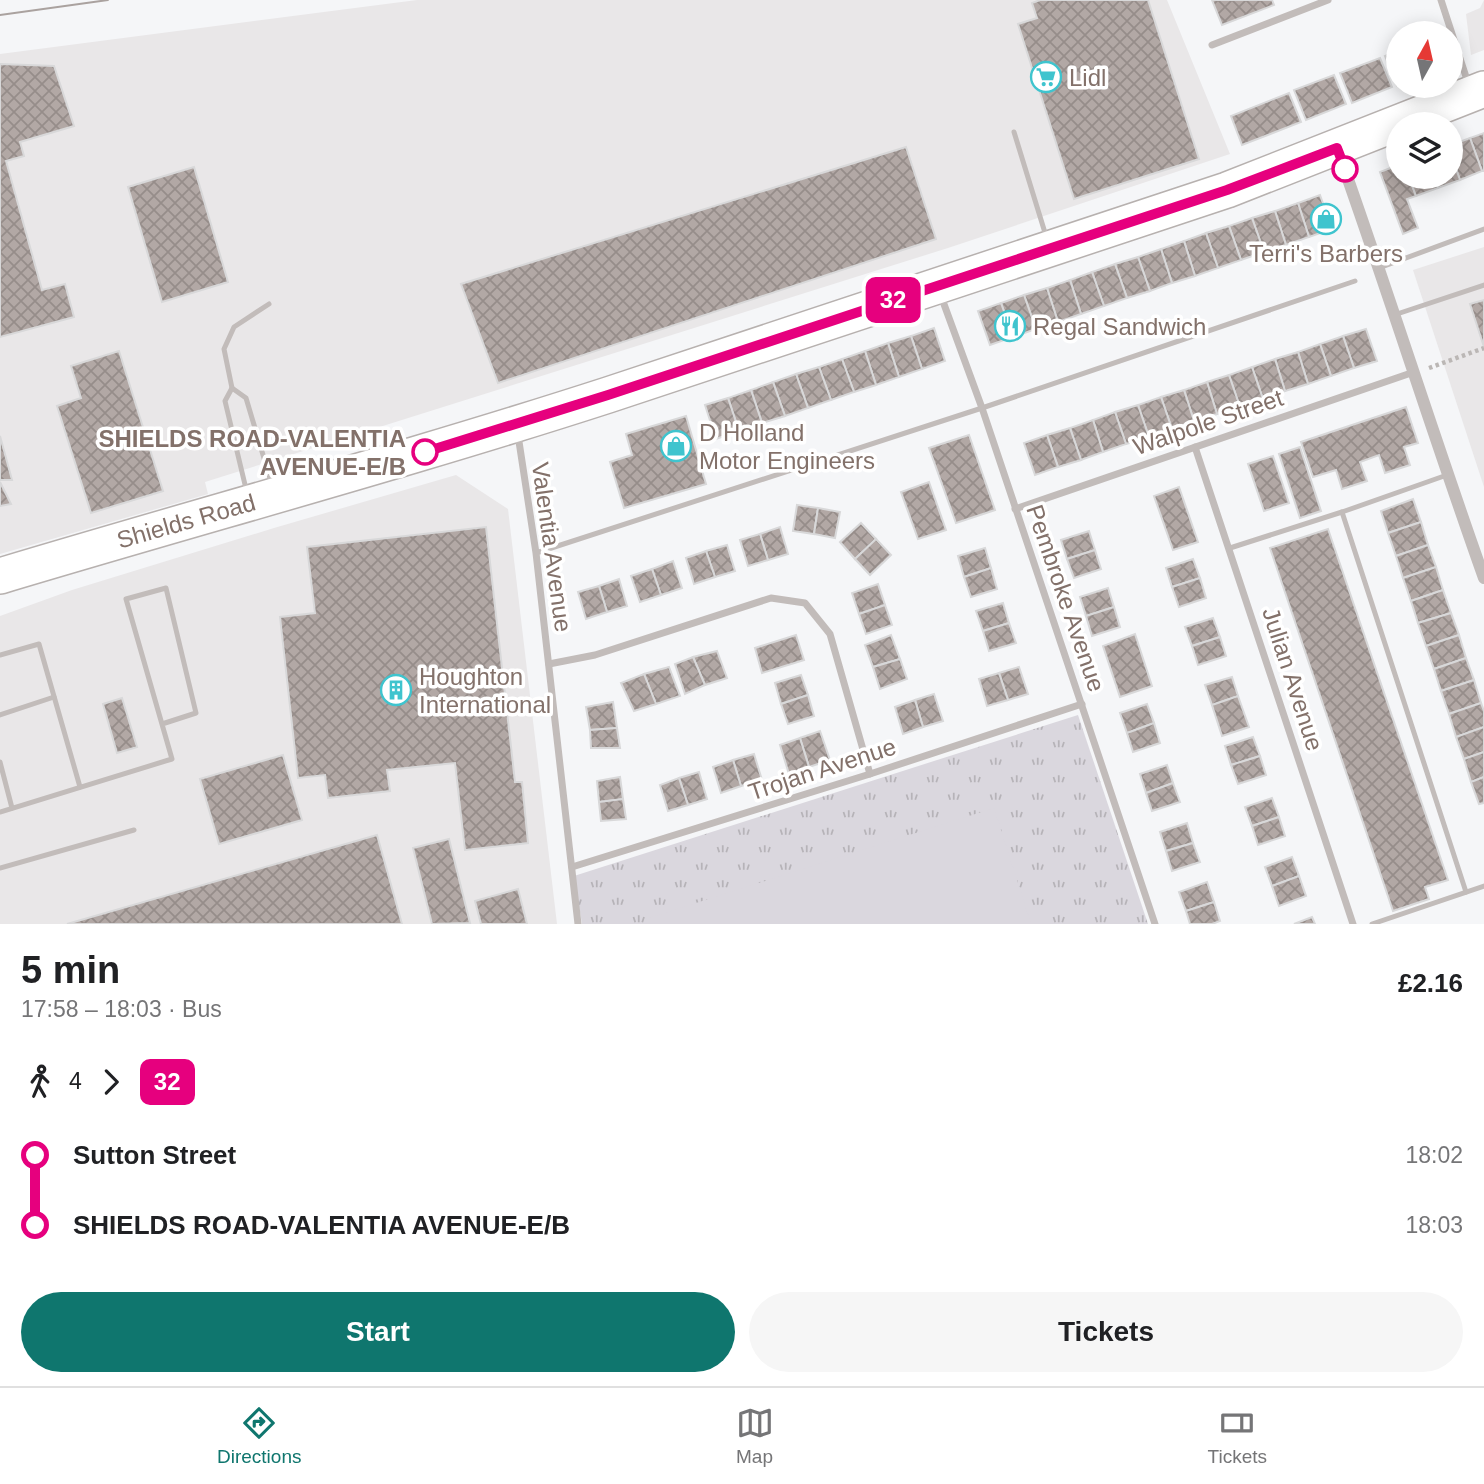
<!DOCTYPE html>
<html lang="en">
<head>
<meta charset="utf-8">
<style>
	:root { --surface:#fff; --page:#f6f6f6; --text:#202124; --muted:#757577; --line:#e0e0e0; --accent:#0f766e }
	body { margin:0; font-family:Helvetica,sans-serif; background:var(--page); color:var(--text); height:100vh; display:flex; flex-direction:column; font-size:26px; white-space:nowrap }
	* { box-sizing:border-box; margin:0 }
	p { font-size:23px; color:var(--muted) }
	.icon { flex:none; width:38px; height:38px; fill:none; stroke:currentColor; stroke-width:2; stroke-linecap:round; stroke-linejoin:round }
	.map { position:relative; height:924px; overflow:hidden }
	.sheet { display:flex; flex-direction:column; background:var(--surface); flex:1 }
	.sheet>* { flex:none }
	.badge { padding:0 14px; border-radius:10px; font-size:24px; line-height:46px }
	.needle { width:46px; rotate:8deg }
	.controls { position:absolute; left:1386px; top:21px; display:grid; gap:14px }
	.controls a { display:grid; place-items:center; width:77px; height:77px; border-radius:50%; background:var(--surface); box-shadow:0 4px 18px #0003; font-size:35px }
	.map>.badge { position:absolute; translate:-50% -50%; box-shadow:0 0 0 4px #fff }
	.legs { display:flex; align-items:center; gap:10px; height:77px; padding:0 21px; font-size:23px }
	.legs p { margin-inline-start:auto }
	.head { display:flex; align-items:center; justify-content:space-between; height:119px; padding:0 21px }
	h1 { font-size:38px; font-weight:800; line-height:52px }
	.button { display:flex; gap:14px; margin-top:auto; padding:14px 21px }
	.button a { flex:1; height:80px; border-radius:42px; background:var(--accent); color:#fff; font-size:28px; font-weight:800; line-height:80px; text-align:center }
	.button a+a { background:var(--page); color:var(--text) }
	ul { padding:0 21px; list-style:none }
	li { display:flex; align-items:center; gap:24px; height:70px; font-size:26px }
	li i { display:grid; place-items:center; width:10px; height:100%; margin:0 9px; background:currentColor }
	li i::after { content:''; width:18px; height:18px; margin:-9px; border:5px solid; border-radius:50%; background:var(--surface) }
	li p { margin-inline-start:auto }
	li:first-child i { background:linear-gradient(#0000 50%,currentColor 0) }
	li:last-child i { background:linear-gradient(currentColor 50%,#0000 0) }
	.menu { display:flex; justify-content:space-around; align-items:center; height:98px; border-top:2px solid var(--line); background:var(--surface); font-size:19px; color:var(--muted) }
	.menu a { display:grid; justify-items:center; gap:4px }
	.menu .current { color:var(--accent) }
	.map>svg:first-child { display:block }
</style>
</head>
<body>
<div class="map">
<svg width="1484" height="924" viewBox="0 0 1484 924">
	<defs>
		<pattern id="park-tufts" width="24" height="20" patternUnits="userSpaceOnUse" patternTransform="scale(1.75)"><rect width="24" height="20" fill="#dad7de"/><path d="M3 7l-1-3M5 7V3M7 7l1-3M15 17l-1-3M17 17v-4M19 17l1-3" fill="none" stroke="#b6b3b8"/></pattern>
		<pattern id="building-cross-hatch" width="8" height="8" patternUnits="userSpaceOnUse" patternTransform="scale(1.75)"><rect width="8" height="8" fill="#b2a8a5"/><path d="M0 0l8 8M0 8l8-8" fill="none" stroke="#968d8a"/></pattern>
	</defs>
	<rect width="100%" height="100%" fill="#f5f6f8"/>
	<g fill="#e9e7e8">
		<polygon points="417,0 1167,0 1230,154 948,248 205,482 208,494 0,554 0,54"/>
		<polygon points="1484,0 1484,50 1471,55 1466,14 1480,8"/>
		<polygon points="1484,247 1484,487 1413,270"/>
		<polygon points="456,475 508,509 557,924 0,924 0,616 72,590 274,528"/>
	</g>
	<polygon fill="url(#park-tufts)" points="1078,715 1148,924 582,924 574,876"/>
	<polygon fill="#dad7de" points="994,808 1031,924 647,924 646,919"/>
	<g fill="url(#building-cross-hatch)" stroke="#d8d8d9" stroke-width="2">
		<polygon points="1040,0 1148,0 1199,159 1074,199 1018,24 1037,18 1032,3"/>
		<polygon points="1212,0 1272,0 1274,5 1222,25"/>
		<polygon points="1398,50 1398,84 1397,85 1385,56"/>
		<polygon points="1380,58 1392,87 1352,103 1340,73"/>
		<polygon points="0,64 54,66 74,126 20,142 24,156 6,161 42,290 65,284 74,317 0,337"/>
		<polygon points="1334,75 1346,104 1306,120 1294,90"/>
		<polygon points="1289,93 1301,122 1242,145 1231,116"/>
		<polygon points="1484,133 1484,171 1482,171 1470,138"/>
		<polygon points="1470,138 1482,171 1460,180 1451,155 1451,145"/>
		<polygon points="906,147 936,239 498,383 461,284"/>
		<polygon points="1451,155 1460,180 1438,188 1434,177 1451,177"/>
		<polygon points="1398,165 1398,177 1409,177 1416,196 1407,199 1418,228 1403,234 1380,172"/>
		<polygon points="194,167 228,282 162,302 128,187"/>
		<polygon points="1409,177 1434,177 1438,188 1416,196"/>
		<polygon points="1320,195 1332,229 1309,237 1298,203"/>
		<polygon points="1298,203 1309,237 1286,245 1275,211"/>
		<polygon points="1275,211 1286,245 1264,252 1252,218"/>
		<polygon points="1252,218 1264,252 1241,260 1229,226"/>
		<polygon points="1229,226 1241,260 1218,268 1206,233"/>
		<polygon points="1206,233 1218,268 1195,276 1184,241"/>
		<polygon points="1184,241 1195,276 1172,283 1161,249"/>
		<polygon points="1161,249 1172,283 1150,291 1138,257"/>
		<polygon points="1138,257 1150,291 1127,298 1115,264"/>
		<polygon points="1115,264 1127,298 1104,306 1092,272"/>
		<polygon points="1092,272 1104,306 1081,314 1070,280"/>
		<polygon points="1070,280 1081,314 1058,322 1047,288"/>
		<polygon points="1047,288 1058,322 1036,329 1024,295"/>
		<polygon points="1024,295 1036,329 1013,337 1001,303"/>
		<polygon points="1484,300 1484,347 1470,304"/>
		<polygon points="1001,303 1013,337 990,345 978,311"/>
		<polygon points="934,328 945,361 922,369 911,336"/>
		<polygon points="1366,329 1377,361 1354,368 1343,336"/>
		<polygon points="911,336 922,369 899,377 888,343"/>
		<polygon points="1343,336 1354,368 1331,376 1320,344"/>
		<polygon points="888,343 899,377 876,385 865,351"/>
		<polygon points="1320,344 1331,376 1308,384 1298,352"/>
		<polygon points="119,351 163,491 91,513 57,406 81,398 71,366"/>
		<polygon points="865,351 876,385 854,392 842,359"/>
		<polygon points="1298,352 1308,384 1285,391 1275,359"/>
		<polygon points="842,359 854,392 831,400 819,367"/>
		<polygon points="1275,359 1285,391 1263,399 1252,367"/>
		<polygon points="819,367 831,400 808,408 796,374"/>
		<polygon points="1252,367 1263,399 1240,407 1229,375"/>
		<polygon points="796,374 808,408 785,416 773,382"/>
		<polygon points="1229,375 1240,407 1217,414 1207,382"/>
		<polygon points="773,382 785,416 762,423 751,390"/>
		<polygon points="1207,382 1217,414 1194,421 1184,390"/>
		<polygon points="751,390 762,423 739,431 728,398"/>
		<polygon points="1184,390 1194,421 1172,429 1161,397"/>
		<polygon points="1161,397 1172,429 1149,437 1138,405"/>
		<polygon points="728,398 739,431 716,439 705,405"/>
		<polygon points="1138,405 1149,437 1126,444 1115,412"/>
		<polygon points="1406,407 1418,443 1404,447 1410,465 1385,473 1379,455 1360,462 1367,481 1342,489 1336,470 1313,477 1301,442"/>
		<polygon points="1115,412 1126,444 1103,452 1093,420"/>
		<polygon points="686,416 706,484 624,508 610,462 632,455 626,434"/>
		<polygon points="1093,420 1103,452 1081,460 1070,428"/>
		<polygon points="1070,428 1081,460 1058,467 1047,435"/>
		<polygon points="969,435 995,510 956,523 929,448"/>
		<polygon points="1047,435 1058,467 1035,475 1024,443"/>
		<polygon points="0,436 12,480 0,480"/>
		<polygon points="1300,447 1321,511 1300,518 1279,454"/>
		<polygon points="1273,456 1289,503 1264,511 1248,464"/>
		<polygon points="0,482 11,504 0,506"/>
		<polygon points="929,482 946,530 918,539 901,492"/>
		<polygon points="1179,487 1198,542 1173,550 1154,496"/>
		<polygon points="1413,499 1421,522 1388,533 1381,511"/>
		<polygon points="797,505 818,508 814,534 793,531"/>
		<polygon points="818,508 840,512 835,538 814,534"/>
		<polygon points="1421,522 1428,545 1396,556 1388,533"/>
		<polygon points="861,523 876,539 855,559 840,542"/>
		<polygon points="486,527 515,782 522,782 528,843 465,850 455,763 387,770 390,791 328,798 325,775 298,778 280,617 315,613 307,547"/>
		<polygon points="780,527 788,554 768,560 760,534"/>
		<polygon points="1328,529 1448,880 1425,887 1429,899 1393,911 1270,548"/>
		<polygon points="1089,531 1095,550 1067,559 1061,540"/>
		<polygon points="760,534 768,560 748,566 740,540"/>
		<polygon points="876,539 891,555 870,575 855,559"/>
		<polygon points="727,545 735,571 715,577 706,551"/>
		<polygon points="1428,545 1436,567 1403,578 1396,556"/>
		<polygon points="985,548 991,568 964,577 958,556"/>
		<polygon points="1095,550 1101,569 1074,578 1067,559"/>
		<polygon points="706,551 715,577 694,584 686,558"/>
		<polygon points="1193,559 1200,578 1172,587 1166,568"/>
		<polygon points="673,561 682,588 661,595 652,569"/>
		<polygon points="1436,567 1443,590 1411,601 1403,578"/>
		<polygon points="991,568 997,589 971,597 964,577"/>
		<polygon points="652,569 661,595 640,602 631,576"/>
		<polygon points="1200,578 1206,598 1179,607 1172,587"/>
		<polygon points="619,579 627,606 607,612 599,586"/>
		<polygon points="878,584 885,605 859,614 852,593"/>
		<polygon points="599,586 607,612 586,619 578,592"/>
		<polygon points="1108,588 1114,607 1086,616 1080,597"/>
		<polygon points="1443,590 1451,613 1418,623 1411,601"/>
		<polygon points="1003,603 1009,623 983,631 976,611"/>
		<polygon points="885,605 892,625 866,634 859,614"/>
		<polygon points="1114,607 1120,627 1092,636 1086,616"/>
		<polygon points="1451,613 1459,635 1426,646 1418,623"/>
		<polygon points="1213,618 1220,637 1192,646 1185,627"/>
		<polygon points="1009,623 1016,643 989,651 983,631"/>
		<polygon points="1135,634 1152,686 1120,697 1103,646"/>
		<polygon points="796,635 804,660 762,673 755,648"/>
		<polygon points="891,635 900,659 873,667 865,645"/>
		<polygon points="1459,635 1466,658 1434,669 1426,646"/>
		<polygon points="1220,637 1226,656 1198,665 1192,646"/>
		<polygon points="717,651 727,678 705,685 693,657"/>
		<polygon points="693,657 705,685 685,694 675,664"/>
		<polygon points="1466,658 1474,680 1441,691 1434,669"/>
		<polygon points="900,659 907,679 880,689 873,667"/>
		<polygon points="669,667 680,696 656,704 644,674"/>
		<polygon points="1019,667 1028,694 1008,700 999,673"/>
		<polygon points="999,673 1008,700 987,706 979,679"/>
		<polygon points="644,674 656,704 634,711 621,683"/>
		<polygon points="801,675 808,695 781,704 775,683"/>
		<polygon points="1232,677 1238,696 1212,705 1205,685"/>
		<polygon points="1474,680 1481,703 1449,714 1441,691"/>
		<polygon points="934,694 943,721 923,727 915,700"/>
		<polygon points="808,695 814,716 788,724 781,704"/>
		<polygon points="1238,696 1249,727 1222,736 1212,705"/>
		<polygon points="122,698 137,747 117,753 103,704"/>
		<polygon points="915,700 923,727 903,734 895,707"/>
		<polygon points="613,702 617,728 590,730 586,707"/>
		<polygon points="1481,703 1484,711 1484,727 1456,737 1449,714"/>
		<polygon points="1147,704 1154,723 1127,733 1120,713"/>
		<polygon points="1154,723 1160,743 1133,752 1127,733"/>
		<polygon points="1484,727 1484,752 1464,759 1456,737"/>
		<polygon points="617,728 620,748 591,748 590,730"/>
		<polygon points="820,731 830,760 809,767 800,738"/>
		<polygon points="1253,737 1260,756 1231,765 1225,746"/>
		<polygon points="800,738 809,767 789,774 780,745"/>
		<polygon points="1484,752 1484,777 1471,782 1464,759"/>
		<polygon points="754,754 762,780 741,786 733,760"/>
		<polygon points="283,755 302,820 219,844 200,779"/>
		<polygon points="1260,756 1266,775 1238,784 1231,765"/>
		<polygon points="733,760 741,786 721,793 713,767"/>
		<polygon points="1167,765 1173,783 1146,793 1140,774"/>
		<polygon points="699,772 707,799 688,805 679,778"/>
		<polygon points="620,777 623,799 599,802 597,781"/>
		<polygon points="1484,777 1484,803 1479,804 1471,782"/>
		<polygon points="679,778 688,805 668,811 660,785"/>
		<polygon points="1173,783 1180,802 1152,811 1146,793"/>
		<polygon points="1272,798 1279,817 1252,826 1245,807"/>
		<polygon points="623,799 626,819 601,821 599,802"/>
		<polygon points="1279,817 1285,836 1258,845 1252,826"/>
		<polygon points="1187,823 1193,843 1166,851 1160,832"/>
		<polygon points="377,835 402,924 67,924"/>
		<polygon points="449,839 470,923 432,924 413,848"/>
		<polygon points="1193,843 1200,862 1172,871 1166,851"/>
		<polygon points="1292,857 1299,876 1272,886 1265,867"/>
		<polygon points="1299,876 1306,896 1279,906 1272,886"/>
		<polygon points="1207,882 1214,902 1186,911 1179,892"/>
		<polygon points="518,889 527,924 481,924 475,901"/>
		<polygon points="1214,902 1220,921 1212,924 1190,924 1186,911"/>
		<polygon points="1312,917 1315,924 1294,924"/>
	</g>
	<g fill="none" stroke-linecap="round" stroke-linejoin="round">
		<g stroke="#b7b1af" stroke-width="38">
			<path id="primary" d="M0,576C203,515 407,460 608,395L1227,190L1484,89"/>
		</g>
		<polyline stroke="#bbb7b5" stroke-width="4.5" stroke-dasharray="3.5 3.5" stroke-linecap="butt" points="1429,368 1484,348"/>
		<g stroke="#c2bcba" stroke-width="5">
			<polyline points="1014,132 1046,236"/>
			<polyline points="1379,268 1484,229"/>
			<polyline points="1394,315 1484,285"/>
			<polyline points="232,388 246,398 272,485"/>
			<polyline points="247,493 225,401 232,388 224,349 234,327 269,304"/>
			<polyline points="1342,512 1466,892"/>
			<polyline points="1230,548 1342,512 1447,475"/>
			<polyline points="536,553 982,408 1355,281"/>
			<polyline points="0,655 39,644 80,787"/>
			<polyline points="0,715 54,697"/>
			<polyline points="0,762 12,808"/>
			<polyline points="0,812 172,759 126,599 166,588 196,713 162,724"/>
			<polyline points="0,868 134,830"/>
			<polyline points="1372,924 1484,886"/>
		</g>
		<g stroke="#c2bcba" stroke-width="7">
			<polyline points="1441,0 1469,86"/>
			<polyline points="1212,45 1328,0"/>
			<polyline points="941,296 982,408 1155,924"/>
			<polyline points="518,435 536,553 578,924"/>
			<polyline points="1195,447 1353,924"/>
			<polyline points="1015,509 1414,372"/>
			<polyline points="549,664 595,655 771,598 805,603 830,634 870,774"/>
			<polyline points="572,867 870,774 1082,704"/>
		</g>
		<path stroke="#c2bcba" stroke-width="12" d="M1337,148C1388,291 1433,435 1484,578"/>
		<use href="#primary" stroke="#fff" stroke-width="35"/>
		<polyline stroke="#aaa29f" stroke-width="2" points="0,15 108,0"/>
	</g>
	<g fill="none" stroke-linecap="round" stroke-linejoin="round">
		<g stroke="#fff" stroke-width="16">
			<polyline id="line-1" points="425,452 608,395 1227,190 1337,148 1345,169"/>
		</g>
		<use href="#line-1" stroke="#e6007e" stroke-width="10"/>
	</g>
	<defs>
		<g id="supermarket-ring" transform="scale(1.575)"><circle r="9.5" fill="#fff" stroke="#3fc4ce" stroke-width="1.5"/><path d="M-6-5.5h2.5l.6 2H6L4.5 2H-2.5L-4.4-4H-6ZM-1.5 3.2a1.3 1.3 0 1 0 .1 0ZM3 3.2a1.3 1.3 0 1 0 .1 0Z" fill="#3fc4ce"/></g>
		<g id="shop-ring" transform="scale(1.575)"><circle r="9.5" fill="#fff" stroke="#3fc4ce" stroke-width="1.5"/><path d="M-5-2.5h2.3a2.7 3.5 0 0 1 5.4 0H5L5.5 6h-11ZM-1.5-2.5h3a1.5 2.3 0 0 0-3 0Z" fill="#3fc4ce"/></g>
		<g id="restaurant-ring" transform="scale(1.575)"><circle r="9.5" fill="#fff" stroke="#3fc4ce" stroke-width="1.5"/><path d="M-5-6h1v4h1v-4h1v4h1v-4h1v5L-1.5 .5V6h-2V.5L-5-1ZM5-6V6H3V1.5H1.5Q1.5-4 5-6Z" fill="#3fc4ce"/></g>
		<g id="building-ring" transform="scale(1.575)"><circle r="9.5" fill="#fff" stroke="#3fc4ce" stroke-width="1.5"/><path d="M-4-6H4V6H1V3H-1V6H-4ZM-2.5-4.3h1.7v1.8h-1.7ZM.8-4.3h1.7v1.8H.8ZM-2.5-1h1.7V.8h-1.7ZM.8-1h1.7V.8H.8Z" fill="#3fc4ce"/></g>
	</defs>
	<g fill-rule="evenodd">
		<use href="#supermarket-ring" x="1046" y="77"/>
		<use href="#shop-ring" x="1326" y="219"/>
		<use href="#restaurant-ring" x="1010" y="326"/>
		<use href="#shop-ring" x="676" y="446"/>
		<use href="#building-ring" x="396" y="690"/>
	</g>
	<g fill="#fff" stroke="#e6007e" stroke-width="3.5">
		<circle cx="1345" cy="169" r="12"/>
		<circle cx="425" cy="452" r="12"/>
	</g>
	<g text-anchor="middle" dominant-baseline="central" stroke-width="7" stroke-linejoin="round" paint-order="stroke">
		<g font-size="24" fill="#83716a" stroke="#fff" text-anchor="start">
			<text x="1069" y="77">Lidl</text>
			<text x="1326" y="253" text-anchor="middle">Terri's Barbers</text>
			<text x="1033" y="326">Regal Sandwich</text>
			<text x="699" y="432">D Holland<tspan x="699" dy="28">Motor Engineers</tspan></text>
			<text x="419" y="676">Houghton<tspan x="419" dy="28">International</tspan></text>
		</g>
		<g font-size="24" fill="#83716a" stroke="#fff">
			<text transform="translate(1208 422) rotate(-19)">Walpole Street</text>
			<text transform="translate(186 521) rotate(-16)">Shields Road</text>
			<text transform="translate(552 547) rotate(82)">Valentia Avenue</text>
			<text transform="translate(1066 598) rotate(71)">Pembroke Avenue</text>
			<text transform="translate(1293 679) rotate(72)">Julian Avenue</text>
			<text transform="translate(822 769) rotate(-18)">Trojan Avenue</text>
		</g>
		<g font-size="24" font-weight="bold" fill="#83716a" stroke="#fff" text-anchor="end">
			<text x="406" y="438">SHIELDS ROAD-VALENTIA<tspan x="406" dy="28">AVENUE-E/B</tspan></text>
		</g>
	</g>
</svg>
<div class="controls">
<a><svg class="needle" viewBox="-14 -14 28 28"><path d="M0-13l5 13h-10z" fill="#e53935"/><path d="M0 13l5-13h-10z" fill="#757577"/></svg></a>
<a><svg class="icon" aria-label="layers" viewBox="0 0 24 24"><path d="M12 4l9 5-9 5-9-5zM3 14l9 5 9-5"/></svg></a>
</div>
<b class="badge" style="left:893px;top:300px;background:#e6007e;color:#fff">32</b>
</div>
<section class="sheet">
<div class="head"><div><h1>5 min</h1><p>17:58 – 18:03 · Bus</p></div><b>£2.16</b></div>
<div class="legs"><svg class="icon" aria-label="walk" viewBox="0 0 24 24"><circle cx="13" cy="4" r="2"/><path d="M13 8l-2 6 4 7M11 14l-3 7M7 12l3-4h3l4 4"/></svg>4<svg class="icon" aria-label="forward" viewBox="0 0 24 24"><path d="M9 5l7 7-7 7"/></svg><b class="badge" style="background:#e6007e;color:#fff">32</b></div>
<ul>
<li><i style="color:#e6007e"></i><b>Sutton Street</b><p>18:02</p></li>
<li><i style="color:#e6007e"></i><b>SHIELDS ROAD-VALENTIA AVENUE-E/B</b><p>18:03</p></li>
</ul>
<div class="button"><a>Start</a><a>Tickets</a></div>
</section>
<nav class="menu">
<a class="current"><svg class="icon" aria-label="directions" viewBox="0 0 24 24"><path d="M12 3l9 9-9 9-9-9zM9 14v-3h6M13 9l2 2-2 2"/></svg>Directions</a>
<a><svg class="icon" aria-label="map" viewBox="0 0 24 24"><path d="M3 6l6-2 6 2 6-2v14l-6 2-6-2-6 2zM9 4v14M15 6v14"/></svg>Map</a>
<a><svg class="icon" aria-label="tickets" viewBox="0 0 24 24"><path d="M3 7h18v10H3zM15 7v10"/></svg>Tickets</a>
</nav>
</body>
</html>
